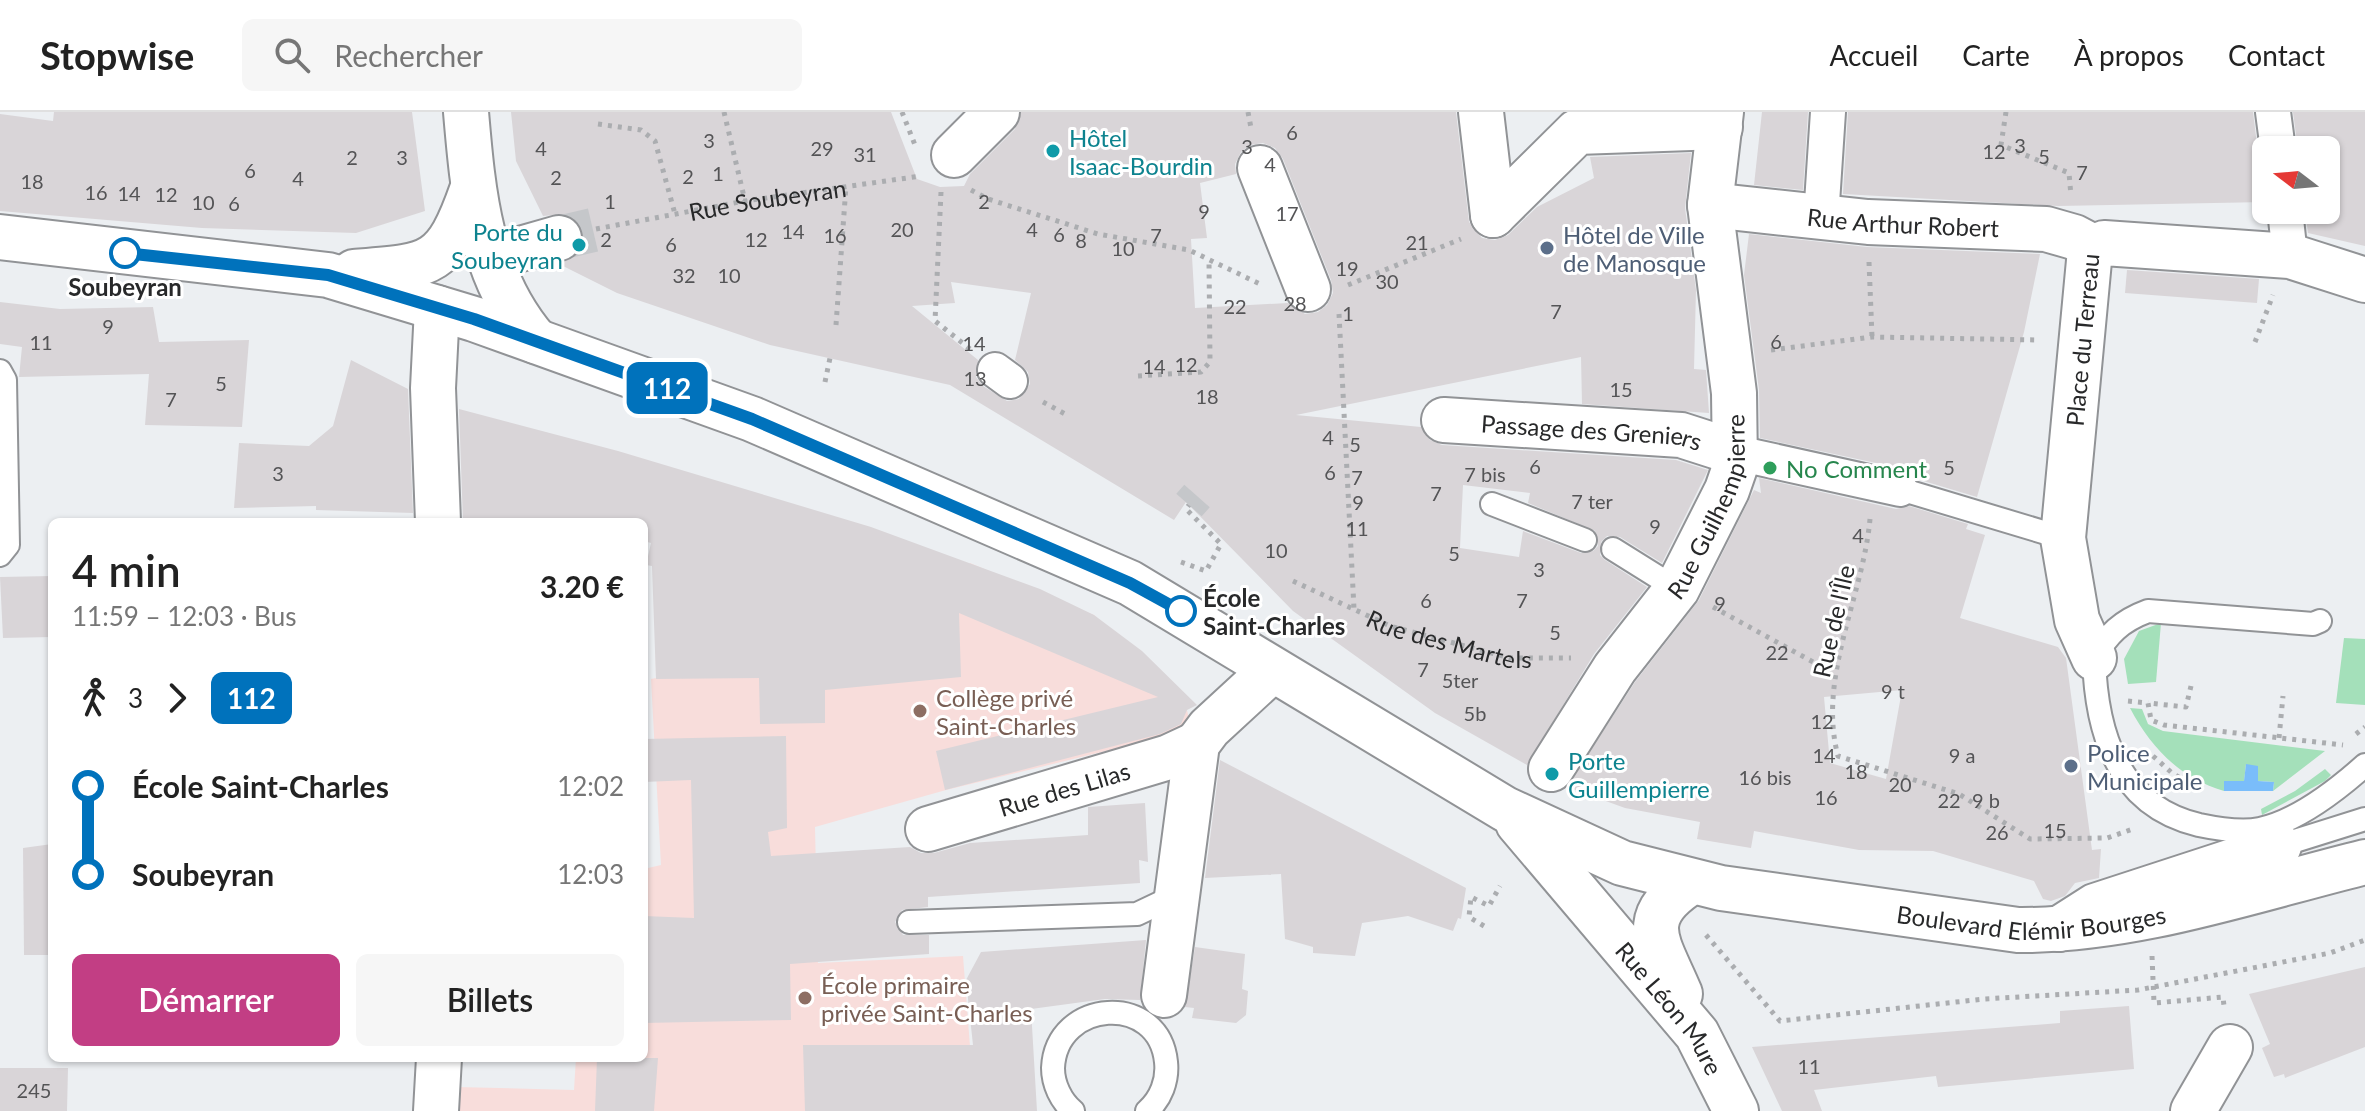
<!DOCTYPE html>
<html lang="fr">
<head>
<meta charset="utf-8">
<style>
	:root { --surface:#fff; --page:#f6f6f6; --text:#222; --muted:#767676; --line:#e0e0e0; --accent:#c23e84 }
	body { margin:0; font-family:Lato,sans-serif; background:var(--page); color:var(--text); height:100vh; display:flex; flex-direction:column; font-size:30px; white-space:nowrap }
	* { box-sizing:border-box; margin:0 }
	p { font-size:26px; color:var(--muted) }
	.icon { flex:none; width:44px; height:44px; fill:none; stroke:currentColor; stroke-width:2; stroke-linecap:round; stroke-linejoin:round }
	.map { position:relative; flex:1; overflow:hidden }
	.side { position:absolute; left:48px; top:406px; width:600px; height:544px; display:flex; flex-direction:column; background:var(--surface); border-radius:12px; box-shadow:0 2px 6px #0004 }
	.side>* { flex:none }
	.badge { padding:0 16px; border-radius:12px; font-size:28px; line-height:52px }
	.needle { width:52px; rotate:286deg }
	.buttons { position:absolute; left:2252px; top:24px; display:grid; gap:16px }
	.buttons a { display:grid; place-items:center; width:88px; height:88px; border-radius:12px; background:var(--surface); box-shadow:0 2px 6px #0004; font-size:40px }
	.map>.badge { position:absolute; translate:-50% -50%; box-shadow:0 0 0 4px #fff }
	.legs { display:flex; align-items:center; gap:12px; height:88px; padding:0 24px; font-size:26px }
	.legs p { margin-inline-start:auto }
	.overview { display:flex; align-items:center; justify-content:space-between; height:136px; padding:0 24px }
	h1 { font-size:44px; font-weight:600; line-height:60px }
	.action { display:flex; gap:16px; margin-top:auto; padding:16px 24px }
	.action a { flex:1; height:92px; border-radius:12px; background:var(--accent); color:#fff; font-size:32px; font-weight:600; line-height:92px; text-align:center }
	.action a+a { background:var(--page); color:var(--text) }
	ul { padding:0 24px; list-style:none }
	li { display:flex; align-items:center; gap:28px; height:88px; font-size:30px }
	li i { display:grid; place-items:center; width:12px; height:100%; margin:0 10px; background:currentColor }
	li i::after { content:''; width:20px; height:20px; margin:-10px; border:6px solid; border-radius:50%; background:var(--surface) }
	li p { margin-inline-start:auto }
	li:first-child i { background:linear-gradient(#0000 50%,currentColor 0) }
	li:last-child i { background:linear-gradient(currentColor 50%,#0000 0) }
	header { display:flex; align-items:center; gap:48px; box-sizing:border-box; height:112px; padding:0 40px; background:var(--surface); border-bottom:2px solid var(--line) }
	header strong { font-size:38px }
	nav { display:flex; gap:44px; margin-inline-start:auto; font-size:28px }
	.search { width:560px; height:72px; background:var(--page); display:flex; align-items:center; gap:20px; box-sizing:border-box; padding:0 28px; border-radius:12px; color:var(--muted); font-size:30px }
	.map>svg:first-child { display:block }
</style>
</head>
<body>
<header>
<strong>Stopwise</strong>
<div class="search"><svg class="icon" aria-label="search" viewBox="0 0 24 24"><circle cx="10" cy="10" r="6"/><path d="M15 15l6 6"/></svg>Rechercher</div>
<nav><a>Accueil</a><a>Carte</a><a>À propos</a><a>Contact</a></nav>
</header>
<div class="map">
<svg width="2365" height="999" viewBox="0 0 2365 999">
	<rect width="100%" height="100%" fill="#eceff2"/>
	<polygon fill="#f8dddb" points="970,451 1094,503 1182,579 1192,618 946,678 815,715 818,851 963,844 975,999 456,999 456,975 574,978 576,946 644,946 644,757 661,753 651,567 656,566 655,479 958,500"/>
	<g fill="#a4e0ba">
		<polygon points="2161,511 2156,570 2128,572 2124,547 2139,519"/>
		<polygon points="2344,526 2365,527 2365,593 2336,591"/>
		<path d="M2130,596L2142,597L2148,612L2163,619L2325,639L2273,679L2274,670L2258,669L2246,652L2244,670L2225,669L2224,679C2180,666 2151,636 2130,596Z"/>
		<polygon points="2325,657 2331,663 2325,669 2262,703 2261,697 2295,679"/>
	</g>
	<polygon fill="#7abdfa" points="2246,652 2258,654 2258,669 2274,670 2273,679 2224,679 2224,669 2244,669"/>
	<g fill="#d9d5d8" fill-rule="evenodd">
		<polygon points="54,0 412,0 425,99 356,121 202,116 0,99 0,2 53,9"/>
		<path d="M511,0H891L917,67L940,75L964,74L970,62L1015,17L1021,0H1456L1469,110L1482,126L1495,128L1508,123L1537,95L1594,66L1590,45L1691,41L1685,96L1696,178L1694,257L1706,258L1709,301L1582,292L1581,245L1296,303L1421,315L1430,328L1442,333L1676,348L1708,358L1662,451L1620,425L1607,424L1601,430L1600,443L1605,448L1647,475L1594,542L1527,653L1435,601L1293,499L1186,390L1174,408L950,273L770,233L617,181L559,152L577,143L583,131V118L577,109L566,102L543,104L516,49ZM1263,31L1275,36L1283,47L1331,168L1333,181L1327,193L1318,200L1305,202L1288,191L1195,196L1191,127L1207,126L1200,71L1236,62L1235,52L1241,40L1250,33ZM951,170L1031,181L1015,248L1028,260L1030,272L1019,287L1007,289L983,274L976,265L978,248L912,194L955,191ZM1463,373L1530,381L1528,391L1595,419L1598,434L1593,439L1581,441L1523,419L1519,445L1460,436Z"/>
		<polygon points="1762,0 1808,0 1803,78 1754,73"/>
		<polygon points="1848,0 2253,0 2258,41 2266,53 2266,90 2058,94 1843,82"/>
		<polygon points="2293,0 2365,0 2365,134 2308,121 2305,98 2326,98 2326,38 2298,38"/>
		<polygon points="1749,122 1867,135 2040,142 2024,220 1977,385 1917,367 1904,357 1760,326 1759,278 1744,163"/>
		<polygon points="2127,158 2259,167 2257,191 2125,181"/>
		<polygon points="0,190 60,197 153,195 159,230 249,228 242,315 145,313 149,262 19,265 22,235 0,232"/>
		<polygon points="351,248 408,277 413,401 316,398 316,394 234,396 239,331 309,334 333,314"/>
		<polygon points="459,297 618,339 871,415 1040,477 1094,503 1142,539 1197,593 1187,598 1181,612 1160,622 945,678 936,639 1158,585 959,501 961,565 825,578 825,611 760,612 759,566 656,567 652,454 646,453 651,431 644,429 644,410 463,410"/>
		<path d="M1759,366L1896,397L1909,394L1968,412L1966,417L1985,423L1960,506L2058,535L2066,546L2092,738L2101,737L2099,766L2075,771L2065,784L2051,789L2043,787L2034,769L1933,739L1859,738L1754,719L1751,736L1697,727L1700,710L1625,696L1567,675L1635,570L1699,488L1754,378L1761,381ZM1902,578L1886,667L1830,651L1824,585Z"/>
		<polygon points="52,464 52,525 3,526 0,465"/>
		<polygon points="786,624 787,716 768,720 771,744 910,735 921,741 934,741 970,731 1088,723 1088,695 1145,691 1148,750 1139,748 1140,771 928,785 928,795 902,798 895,810 903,823 929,823 929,842 790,852 791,908 644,911 644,804 694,806 691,668 644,670 644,627"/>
		<polygon points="1220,648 1466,776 1461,807 1458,806 1453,819 1408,804 1362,811 1355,844 1313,841 1313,835 1285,827 1281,762 1205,766"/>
		<polygon points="52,732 52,843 24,843 23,736"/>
		<polygon points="1146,828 1140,888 1105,887 1031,897 1037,999 805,999 803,933 973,933 966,868 981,840"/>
		<polygon points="1195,835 1245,842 1242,877 1248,879 1246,903 1236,911 1192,906 1194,896 1185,895"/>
		<polygon points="2365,855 2365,935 2285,966 2284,962 2274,965 2262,936 2270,932 2249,882"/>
		<polygon points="2129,894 2134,957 1938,975 1936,964 1814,978 1822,999 1782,999 1752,935 2060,911 2060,899"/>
		<polygon points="597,946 658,946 654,999 595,999"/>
		<polygon points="0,956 68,956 67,999 0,999"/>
	</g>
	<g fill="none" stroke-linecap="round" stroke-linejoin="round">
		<polyline stroke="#c5c7ca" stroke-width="34" stroke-dasharray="34 17" stroke-linecap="butt" points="1189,393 1197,384"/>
		<polyline stroke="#c5c7ca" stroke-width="44" stroke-dasharray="44 22" stroke-linecap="butt" points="559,126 593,118"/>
		<g stroke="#919396" stroke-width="26">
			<g id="service">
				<polyline points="0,259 5,268 8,433 0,443"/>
				<polyline points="1900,377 2063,426"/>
				<polyline points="1492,392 1585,428"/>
				<polyline points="1613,437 1677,477"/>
				<path d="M2320,509L2313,512L2148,499C2121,509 2108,522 2094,546C2096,621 2118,694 2199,713C2218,717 2241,721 2260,717C2297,709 2337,678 2365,653"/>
				<polyline points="2279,734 2365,707"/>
				<polyline points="909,810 1137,802 1177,783"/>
				<path d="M1073,999C1061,989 1053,972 1053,956C1056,887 1159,880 1166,950C1168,968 1161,987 1147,999"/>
			</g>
		</g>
		<g stroke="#919396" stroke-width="38">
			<g id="pedestrian">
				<polyline points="2273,0 2278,38"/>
				<polyline points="2285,98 2290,144"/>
				<polyline points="1821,106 1828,0"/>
				<polyline points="995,258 1010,269"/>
				<polyline points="1737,341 1900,377"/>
			</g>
		</g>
		<g stroke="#919396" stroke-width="48">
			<g id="minor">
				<polyline points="1481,0 1493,103"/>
				<polyline points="954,43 997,0"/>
				<polyline points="1260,56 1308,177"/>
				<path id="s3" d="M1710,93L1868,110L2046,117L2074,125L2093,135"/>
				<polyline points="1493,103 1577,20 1720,15"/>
				<polyline points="489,146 559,126"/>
				<polyline points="437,196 433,276 438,410"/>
				<path id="s4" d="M1444,308L1681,323L1737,341"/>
				<path id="s5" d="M2094,546L2077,508L2063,426L2090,138L2104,131L2290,144L2365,168"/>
				<path id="s6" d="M1551,657L1615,556L1677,477L1727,378L1735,355L1734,281L1710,93L1721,0"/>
				<path id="s7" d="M928,717L1169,645L1197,632"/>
				<polyline points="2059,817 2095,794 2279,734"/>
				<polyline points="1164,883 1197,632 1209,616 1272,558"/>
				<polyline points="436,999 439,946"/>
				<polyline points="2193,999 2230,935"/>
			</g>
		</g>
		<g stroke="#919396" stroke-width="48">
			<g id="tertiary">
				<path d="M466,0C473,82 480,164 536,229"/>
				<path id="s8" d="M0,125L328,163L474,207L752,307L1130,471L1505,697L1622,751L1721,776L2018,818C2135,819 2252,778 2365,750"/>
				<path d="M354,160C431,154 445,155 472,78"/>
				<path id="s9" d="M1518,711L1697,922L1736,999"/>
				<path d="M1680,882C1659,831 1634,807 1691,770"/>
			</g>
		</g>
		<g stroke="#abadb0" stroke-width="5" stroke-dasharray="4 6" stroke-linecap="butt">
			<polyline points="724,0 745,89"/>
			<polyline points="902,0 915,33"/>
			<polyline points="1248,0 1251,16"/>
			<polyline points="2006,0 2001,33 2069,61 2071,84"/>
			<polyline points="598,12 641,18 655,29 675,102"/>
			<polyline points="971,78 988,87 1098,122 1189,138 1260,172"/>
			<polyline points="941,80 935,209 970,237"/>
			<path id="s1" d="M596,117L745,89L921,64"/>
			<polyline points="1869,150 1872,225"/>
			<polyline points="1348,173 1461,127"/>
			<polyline points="1339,202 1354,497"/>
			<polyline points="836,213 846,74"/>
			<polyline points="2255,230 2273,183"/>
			<polyline points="1771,238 1872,225 2040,228"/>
			<polyline points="1138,264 1201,260 1210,250 1209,149"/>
			<polyline points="825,270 830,246"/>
			<polyline points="1043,290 1067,303"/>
			<path d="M1870,407C1863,485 1817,565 1838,644L1959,682L2030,727L2107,726L2133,717"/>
			<polyline points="1181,450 1206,459 1221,432 1186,397 1189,393"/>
			<path id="s2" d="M1293,469L1390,514L1510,546H1571"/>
			<polyline points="1713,495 1835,562"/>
			<polyline points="2191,574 2186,595 2148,591 2151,608 2164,613 2343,633"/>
			<polyline points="2128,589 2148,591"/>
			<polyline points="2356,622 2365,615"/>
			<polyline points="2279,626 2283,584"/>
			<polyline points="2153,644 2172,661 2200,678"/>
			<polyline points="1484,814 1469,805 1471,785 1489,794 1500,774"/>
			<polyline points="1706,823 1780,909 1984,887 2138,878 2330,841 2365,828"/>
			<polyline points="2152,844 2154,891 2223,885 2224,894"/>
		</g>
		<use href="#service" stroke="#fff" stroke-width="22"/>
		<use href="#pedestrian" stroke="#fff" stroke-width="34"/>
		<use href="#minor" stroke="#fff" stroke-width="44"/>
		<use href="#tertiary" stroke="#fff" stroke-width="44"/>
	</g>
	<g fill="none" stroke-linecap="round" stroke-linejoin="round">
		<g stroke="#fff" stroke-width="18">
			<polyline id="line-1" points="125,141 328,163 474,207 752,307 1130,471 1181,499"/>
		</g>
		<use href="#line-1" stroke="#0072bc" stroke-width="12"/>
	</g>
	<g fill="#0f9aa8" stroke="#fff" stroke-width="3">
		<circle cx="1053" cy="39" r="8"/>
		<circle cx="579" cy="133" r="8"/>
		<circle cx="1552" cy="662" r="8"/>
	</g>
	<g fill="#5c6f8a" stroke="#fff" stroke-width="3">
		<circle cx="1547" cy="136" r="8"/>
		<circle cx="2071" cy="654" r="8"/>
	</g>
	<g fill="#fff" stroke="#0072bc" stroke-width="4">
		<circle cx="125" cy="141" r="14"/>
		<circle cx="1181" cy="499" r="14"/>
	</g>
	<circle fill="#2e9e5b" stroke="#fff" stroke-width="3" cx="1770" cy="356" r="8"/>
	<g fill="#8d6e63" stroke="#fff" stroke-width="3">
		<circle cx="920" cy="599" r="8"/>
		<circle cx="805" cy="886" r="8"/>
	</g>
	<g text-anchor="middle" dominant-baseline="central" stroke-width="6" stroke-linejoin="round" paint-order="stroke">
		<g font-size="20" fill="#545456">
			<text x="1292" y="20">6</text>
			<text x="709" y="28">3</text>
			<text x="2020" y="33">3</text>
			<text x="1247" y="34">3</text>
			<text x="541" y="36">4</text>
			<text x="822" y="36">29</text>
			<text x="1994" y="39">12</text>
			<text x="865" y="42">31</text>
			<text x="2044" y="44">5</text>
			<text x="352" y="45">2</text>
			<text x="402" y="45">3</text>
			<text x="1270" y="52">4</text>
			<text x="250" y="58">6</text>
			<text x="2082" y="60">7</text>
			<text x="718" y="61">1</text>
			<text x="688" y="64">2</text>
			<text x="556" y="65">2</text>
			<text x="298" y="66">4</text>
			<text x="32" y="69">18</text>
			<text x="96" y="80">16</text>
			<text x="129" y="81">14</text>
			<text x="166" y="82">12</text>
			<text x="610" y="89">1</text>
			<text x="984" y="89">2</text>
			<text x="203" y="90">10</text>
			<text x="234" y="91">6</text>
			<text x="1204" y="99">9</text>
			<text x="1287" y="101">17</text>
			<text x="902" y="117">20</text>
			<text x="1032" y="117">4</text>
			<text x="793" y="119">14</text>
			<text x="1059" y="122">6</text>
			<text x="835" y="123">16</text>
			<text x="1156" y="123">7</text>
			<text x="606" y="127">2</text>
			<text x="756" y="127">12</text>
			<text x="1081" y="128">8</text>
			<text x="1417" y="130">21</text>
			<text x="671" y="132">6</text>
			<text x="1123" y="136">10</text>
			<text x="1347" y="156">19</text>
			<text x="684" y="163">32</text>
			<text x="729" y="163">10</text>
			<text x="1387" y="169">30</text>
			<text x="1295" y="191">28</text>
			<text x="1235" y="194">22</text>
			<text x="1556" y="199">7</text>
			<text x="1348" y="201">1</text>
			<text x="108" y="214">9</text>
			<text x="1776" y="229">6</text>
			<text x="41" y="230">11</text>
			<text x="974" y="231">14</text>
			<text x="1186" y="252">12</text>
			<text x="1154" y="254">14</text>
			<text x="975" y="266">13</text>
			<text x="221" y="271">5</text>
			<text x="1621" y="277">15</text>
			<text x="1207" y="284">18</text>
			<text x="171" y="287">7</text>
			<text x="1328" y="325">4</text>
			<text x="1355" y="332">5</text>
			<text x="1535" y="354">6</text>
			<text x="1949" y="355">5</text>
			<text x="1330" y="360">6</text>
			<text x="278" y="361">3</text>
			<text x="1485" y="362">7 bis</text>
			<text x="1357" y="365">7</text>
			<text x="1436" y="381">7</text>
			<text x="1592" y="389">7 ter</text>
			<text x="1358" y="390">9</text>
			<text x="1655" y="414">9</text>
			<text x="1357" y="416">11</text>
			<text x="1858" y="423">4</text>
			<text x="1276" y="438">10</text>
			<text x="1454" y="441">5</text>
			<text x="1539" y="457">3</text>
			<text x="1426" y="488">6</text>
			<text x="1522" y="488">7</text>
			<text x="1720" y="491">9</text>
			<text x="1555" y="520">5</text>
			<text x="1777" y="540">22</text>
			<text x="1423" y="557">7</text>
			<text x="1460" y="568">5ter</text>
			<text x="1893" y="579">9 t</text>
			<text x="1475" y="601">5b</text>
			<text x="1822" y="609">12</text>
			<text x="1824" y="643">14</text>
			<text x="1962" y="643">9 a</text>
			<text x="1856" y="659">18</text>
			<text x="1765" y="665">16 bis</text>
			<text x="1900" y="672">20</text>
			<text x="1826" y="685">16</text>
			<text x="1949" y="688">22</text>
			<text x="1986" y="688">9 b</text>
			<text x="2055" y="718">15</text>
			<text x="1997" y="720">26</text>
			<text x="1809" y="954">11</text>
			<text x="34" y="978">245</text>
		</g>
		<g font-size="24" fill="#0d838f" stroke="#fff" text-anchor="start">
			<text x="1069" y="25">Hôtel<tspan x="1069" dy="28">Isaac-Bourdin</tspan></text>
			<text x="563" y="119" text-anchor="end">Porte du<tspan x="563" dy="28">Soubeyran</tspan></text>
			<text x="1568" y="648">Porte<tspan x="1568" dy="28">Guillempierre</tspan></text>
		</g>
		<g font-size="24" fill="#28292a" stroke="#fff">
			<text stroke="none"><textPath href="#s1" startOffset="174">Rue Soubeyran</textPath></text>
			<text stroke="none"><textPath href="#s3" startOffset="194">Rue Arthur Robert</textPath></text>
			<text stroke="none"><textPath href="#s5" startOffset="324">Place du Terreau</textPath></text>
			<text stroke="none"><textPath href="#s4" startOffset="148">Passage des Greniers</textPath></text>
			<text stroke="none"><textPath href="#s6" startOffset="310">Rue Guilhempierre</textPath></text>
			<text transform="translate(1833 509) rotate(-77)">Rue de l'Île</text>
			<text stroke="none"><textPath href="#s2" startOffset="168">Rue des Martels</textPath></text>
			<text stroke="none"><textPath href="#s7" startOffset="142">Rue des Lilas</textPath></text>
			<text stroke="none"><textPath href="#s8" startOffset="2172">Boulevard Elémir Bourges</textPath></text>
			<text stroke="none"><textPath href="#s9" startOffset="240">Rue Léon Mure</textPath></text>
		</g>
		<g font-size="24" fill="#4e5e75" stroke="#fff" text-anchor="start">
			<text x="1563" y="122">Hôtel de Ville<tspan x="1563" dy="28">de Manosque</tspan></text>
			<text x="2087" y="640">Police<tspan x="2087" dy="28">Municipale</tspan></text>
		</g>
		<g font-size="24" font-weight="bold" fill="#28292a" stroke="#fff">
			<text x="125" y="174">Soubeyran</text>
			<text x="1203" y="485" text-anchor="start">École<tspan x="1203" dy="28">Saint-Charles</tspan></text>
		</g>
		<g font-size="24" fill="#27864d" stroke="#fff" text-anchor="start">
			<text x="1786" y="356">No Comment</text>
		</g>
		<g font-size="24" fill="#785e54" stroke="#fff" text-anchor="start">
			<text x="936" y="585">Collège privé<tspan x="936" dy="28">Saint-Charles</tspan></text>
			<text x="821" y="872">École primaire<tspan x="821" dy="28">privée Saint-Charles</tspan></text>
		</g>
	</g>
</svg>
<div class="buttons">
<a><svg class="needle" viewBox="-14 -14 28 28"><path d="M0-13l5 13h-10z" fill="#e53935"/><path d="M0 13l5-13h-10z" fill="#767676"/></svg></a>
</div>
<b class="badge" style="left:667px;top:276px;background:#0072bc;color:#fff">112</b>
<section class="side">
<div class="overview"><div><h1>4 min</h1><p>11:59 – 12:03 · Bus</p></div><b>3.20 €</b></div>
<div class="legs"><svg class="icon" aria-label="walk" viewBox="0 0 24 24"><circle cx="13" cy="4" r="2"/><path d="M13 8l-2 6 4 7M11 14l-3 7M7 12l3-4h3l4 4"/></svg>3<svg class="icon" aria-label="forward" viewBox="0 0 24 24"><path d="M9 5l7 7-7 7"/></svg><b class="badge" style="background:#0072bc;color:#fff">112</b></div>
<ul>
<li><i style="color:#0072bc"></i><b>École Saint-Charles</b><p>12:02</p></li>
<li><i style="color:#0072bc"></i><b>Soubeyran</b><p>12:03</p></li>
</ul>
<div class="action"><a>Démarrer</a><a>Billets</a></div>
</section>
</div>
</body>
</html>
